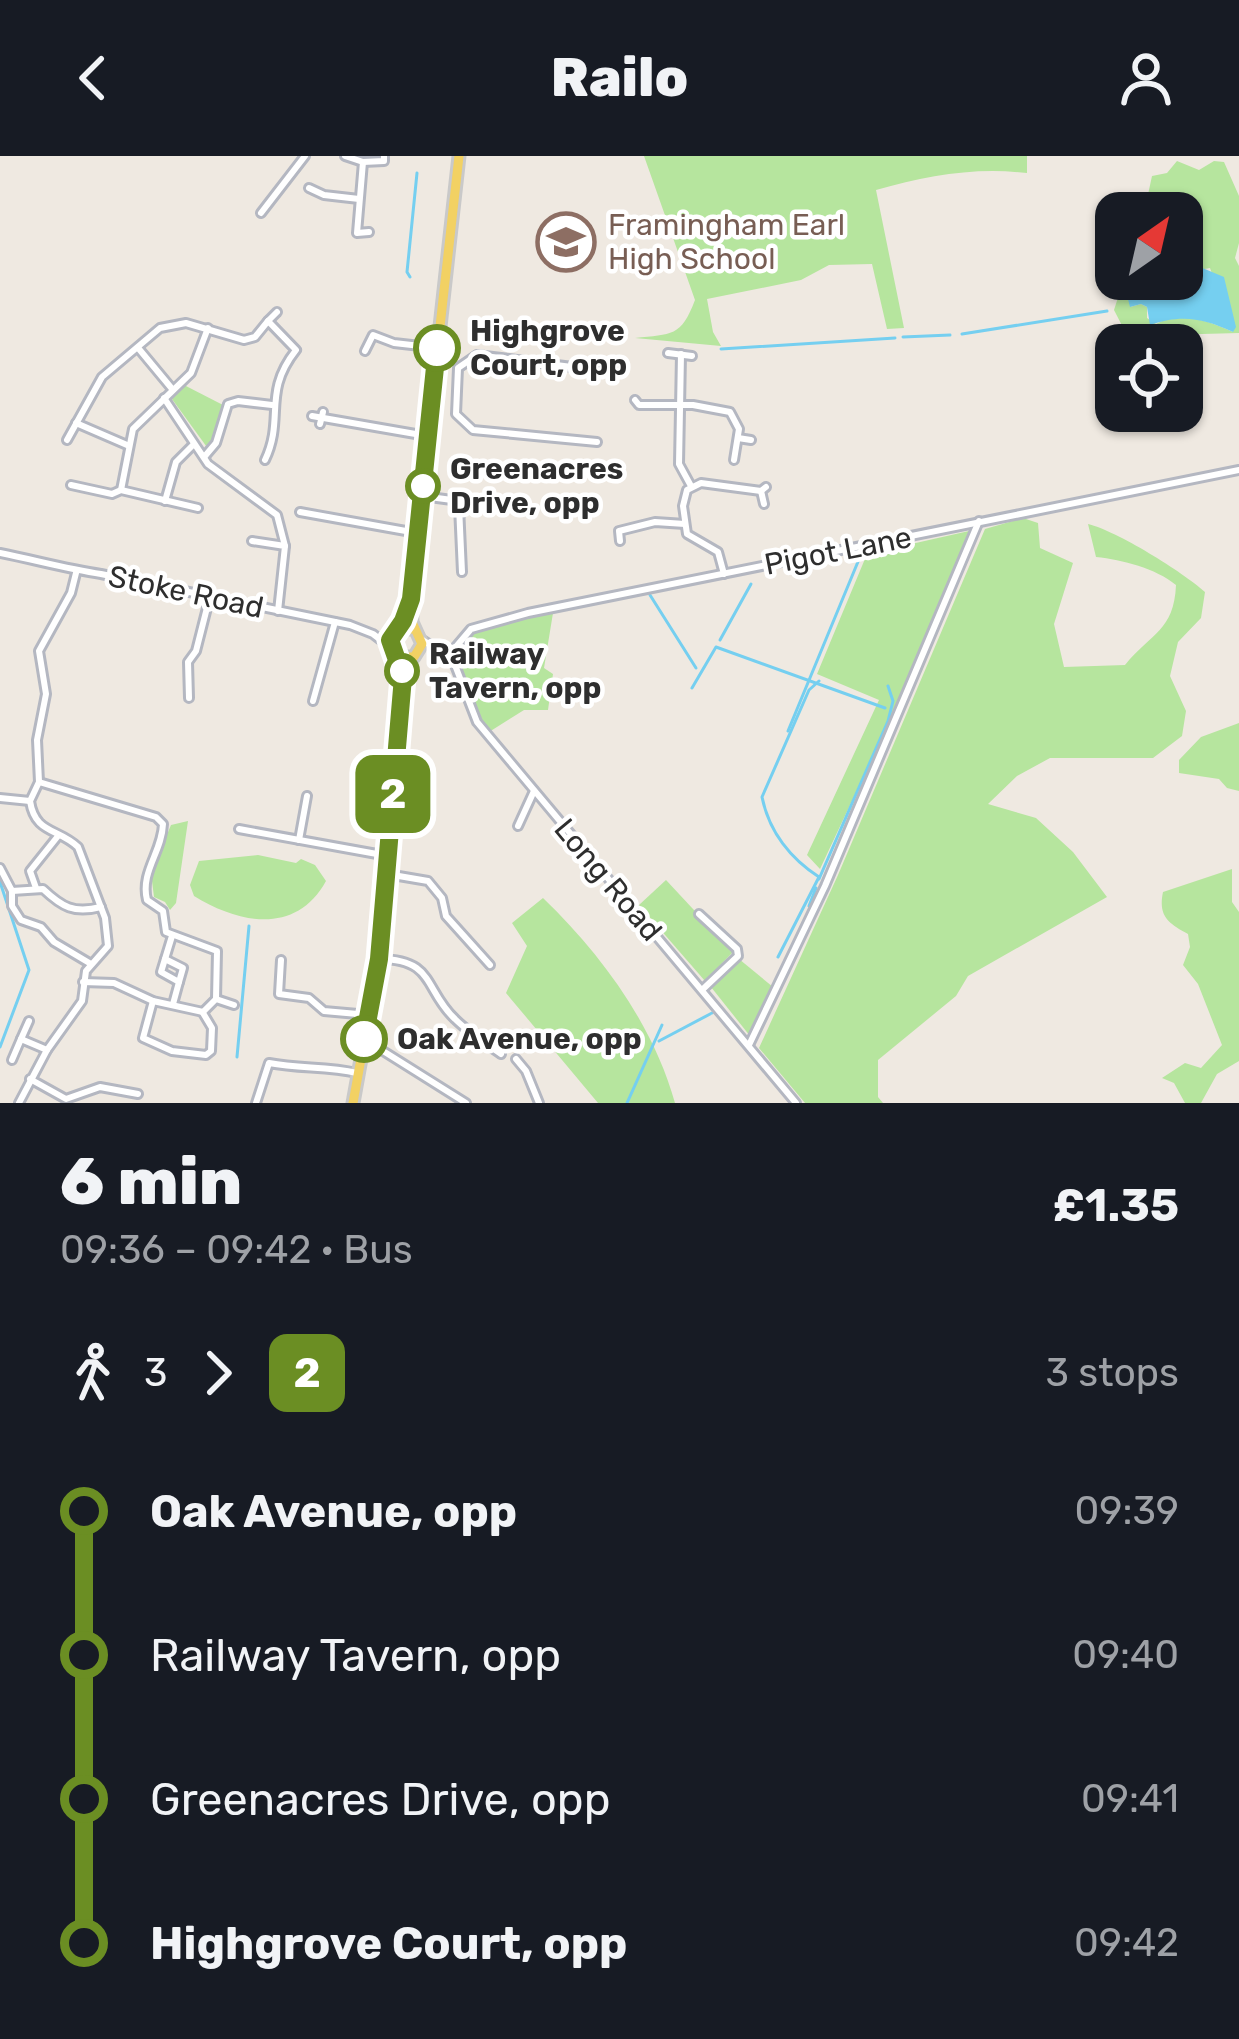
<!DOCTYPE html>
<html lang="en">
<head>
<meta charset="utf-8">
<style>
	:root { --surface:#171b24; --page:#20242c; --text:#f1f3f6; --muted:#9ea1a6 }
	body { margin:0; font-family:Rubik,sans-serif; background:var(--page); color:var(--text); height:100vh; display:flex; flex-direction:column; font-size:45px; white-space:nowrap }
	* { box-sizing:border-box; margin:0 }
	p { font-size:39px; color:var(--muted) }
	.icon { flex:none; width:66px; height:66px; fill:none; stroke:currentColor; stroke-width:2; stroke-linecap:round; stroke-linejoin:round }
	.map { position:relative; height:947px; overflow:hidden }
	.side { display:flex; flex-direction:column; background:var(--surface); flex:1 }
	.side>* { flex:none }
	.badge { padding:0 24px; border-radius:18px; font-size:42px; line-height:78px }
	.needle { width:78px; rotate:34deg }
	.controls { position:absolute; left:1095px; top:36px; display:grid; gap:24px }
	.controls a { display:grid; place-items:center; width:108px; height:108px; border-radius:24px; background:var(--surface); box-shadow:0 3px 9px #0004; font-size:60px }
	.map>.badge { position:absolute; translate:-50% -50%; box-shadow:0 0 0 6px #fff }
	.legs { display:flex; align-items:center; gap:18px; height:132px; padding:0 60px; font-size:39px }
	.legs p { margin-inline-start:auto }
	.overview { display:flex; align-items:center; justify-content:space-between; height:204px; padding:0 60px }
	h1 { font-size:66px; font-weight:800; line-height:90px }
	ul { padding:0 60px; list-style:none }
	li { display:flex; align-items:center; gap:42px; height:144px; font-size:45px }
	li i { display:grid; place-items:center; width:18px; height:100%; margin:0 15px; background:currentColor }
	li i::after { content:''; width:30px; height:30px; margin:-15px; border:9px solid; border-radius:50%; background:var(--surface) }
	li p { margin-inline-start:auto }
	li:first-child i { background:linear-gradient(#0000 50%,currentColor 0) }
	li:last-child i { background:linear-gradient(currentColor 50%,#0000 0) }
	header { display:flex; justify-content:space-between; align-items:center; height:156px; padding:0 60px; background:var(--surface); font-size:54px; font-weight:800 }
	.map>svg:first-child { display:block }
</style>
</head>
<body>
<header><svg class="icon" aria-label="back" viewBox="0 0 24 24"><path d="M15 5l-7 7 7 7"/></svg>Railo<svg class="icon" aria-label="person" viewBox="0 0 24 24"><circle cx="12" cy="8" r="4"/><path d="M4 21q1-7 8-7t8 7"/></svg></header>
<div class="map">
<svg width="1239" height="947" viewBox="0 0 1239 947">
	<rect width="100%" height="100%" fill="#efe9e1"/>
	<g fill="#b6e59e">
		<path d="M644,0H1027V17C973,11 927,20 876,34L904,172L887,173L872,108L829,109L801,124L707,143L713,176L721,190L635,182C672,178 681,181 695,144Z"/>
		<path d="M1177,5L1199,14L1214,5L1224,6L1239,40V87L1235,102L1239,110V177L1165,179L1152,189H1132L1114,154L1124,123H1172L1130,151L1141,148L1147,151V162L1156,168C1180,154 1209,165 1233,176L1210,112L1182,117V57H1144L1152,20L1167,17Z"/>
		<polygon points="184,229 223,249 216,280 209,294 172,243"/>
		<path d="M1023,362L1038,367L1040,392L1073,407L1054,468L1064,511L1125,509C1151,477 1174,475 1176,429C1155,412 1123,404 1096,401L1088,368C1117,375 1183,416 1205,436L1201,462L1178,486L1170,520L1186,555L1182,580L1153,602H1050L1017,620L988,648L1036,662L1073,696L1107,741L968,820L956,840L878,904V941L883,947H805L759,892L838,719L985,373Z"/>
		<polygon points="969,375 896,551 820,713 807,699 879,544 817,518 867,398"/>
		<polygon points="553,457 544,512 553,518 548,554 524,554 489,576 474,553 453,501 477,473"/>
		<polygon points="1239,567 1239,635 1227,632 1219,623 1179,617 1179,604 1201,581"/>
		<polygon points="188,665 176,747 170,754 165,746 154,741 151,717 171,669"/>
		<path d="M258,699L296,707L301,703L315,709L326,725C297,778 241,769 194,740L190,729L199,705Z"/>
		<path d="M1232,713V746L1239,756V905L1217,918L1201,947H1185L1174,927L1162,922L1185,907L1201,912L1222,889L1198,828L1183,809L1190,791L1188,778C1168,767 1158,760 1163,736Z"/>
		<polygon points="666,724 733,796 705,825 639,749"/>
		<path d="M543,742C601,798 653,868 675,947H598L506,837L527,790L512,767Z"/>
		<polygon points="739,803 773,831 750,880 711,831"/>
	</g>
	<path fill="#75cff0" d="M1200,111L1224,121L1236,171L1233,176C1203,162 1181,158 1150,169L1147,151L1141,148L1130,151L1128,143L1172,123H1182V117Z"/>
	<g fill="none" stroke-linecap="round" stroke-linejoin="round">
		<g stroke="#75cff0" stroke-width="3">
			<polyline points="410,121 407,116 417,17"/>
			<polyline points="962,178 1107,155"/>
			<polyline points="903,181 950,179"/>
			<polyline points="721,193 895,182"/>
			<polyline points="650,439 696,512"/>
			<polyline points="720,484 751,428"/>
			<polyline points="692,532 716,491 885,552"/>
			<polyline points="788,575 862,396"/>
			<polyline points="819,723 888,565 893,545 888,530"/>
			<polyline points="0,726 29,814 0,891"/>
			<polyline points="809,750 816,732"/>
			<path d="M778,801L819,721C791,703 769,676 762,641L809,534L819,525"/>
			<polyline points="659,885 712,857"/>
			<polyline points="237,901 249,770"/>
			<polyline points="627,947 662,869"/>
		</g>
		<g stroke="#b4b7c1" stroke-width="12">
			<g id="minor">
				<polyline points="345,0 363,6 384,5 384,0"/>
				<polyline points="363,6 357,77 369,76"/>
				<polyline points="309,32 324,39 359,43"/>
				<polyline points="261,57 305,0"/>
				<polyline points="268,165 277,156"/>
				<polyline points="139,193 173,234"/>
				<polyline points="365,195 373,179 394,187 438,192"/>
				<polyline points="668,197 692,200"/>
				<polyline points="681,198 679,308 691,330"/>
				<polyline points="164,242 208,308 277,359 285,390"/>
				<polyline points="635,244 639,249 693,249 730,256 739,273 734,304"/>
				<polyline points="312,260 427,280"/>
				<polyline points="76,267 127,289"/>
				<polyline points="320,268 323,256"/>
				<polyline points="738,282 751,284"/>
				<path d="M67,284L102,221L160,172L186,167L244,184L255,181L268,165L296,194C262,237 285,262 265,304"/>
				<polyline points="597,286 473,274 456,258 458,212 477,199 604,215"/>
				<polyline points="205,300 216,287 228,248 238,245 272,249"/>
				<polyline points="71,329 112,338 121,334 198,352"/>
				<polyline points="121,334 133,273 191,217 208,172"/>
				<polyline points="761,335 764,348"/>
				<polyline points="422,340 452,344 459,350 462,416"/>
				<polyline points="165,345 176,306 194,288"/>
				<polyline points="300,356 417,377"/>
				<polyline points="252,385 285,390 278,455"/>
				<polyline points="620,385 619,375 655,366 685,368"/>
				<path d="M0,397C35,404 67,413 101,418L350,469L373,478L390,491"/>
				<polyline points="724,418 718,396 687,378 683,350 687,334 701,327 761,335 766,331"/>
				<polyline points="421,483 453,504 477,566 796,947"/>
				<polyline points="449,499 471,473 528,457 1239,314"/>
				<polyline points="189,542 188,506 196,495 210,440"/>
				<polyline points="313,545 335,466"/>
				<path d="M39,626L156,661L163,668C162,696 140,716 147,744L163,755L166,776L217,795L216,843L203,856"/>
				<polyline points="0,642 30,645"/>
				<polyline points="518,670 534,635"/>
				<polyline points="239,673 388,700"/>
				<polyline points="299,684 307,640"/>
				<path d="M0,712L12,735L43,733C62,751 74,758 101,751"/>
				<polyline points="387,718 428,725 442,742 446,760 490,809"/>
				<polyline points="36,732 30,715 58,680"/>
				<polyline points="12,735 12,750 21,764 41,771 54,786 91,808"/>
				<polyline points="699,758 737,793 738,800 702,834"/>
				<polyline points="172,780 161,816 179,826 173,848"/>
				<polyline points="165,803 183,812 179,826"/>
				<path d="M379,803C435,803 424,834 455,863C468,876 485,887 501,898"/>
				<polyline points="281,804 279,838 309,842 324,855 369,859"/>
				<polyline points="83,826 114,827 153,845 203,856"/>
				<polyline points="216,843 234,849"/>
				<polyline points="153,845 143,882 172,895 206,899 211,895 212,872 203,857"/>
				<polyline points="29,865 21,883 47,894"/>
				<polyline points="364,883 466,947"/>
				<polyline points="749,889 825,730 979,365"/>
				<polyline points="516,903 526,915 539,947"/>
				<polyline points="12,904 21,883"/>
				<polyline points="30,923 66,943 100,931 138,938"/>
				<path d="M19,947L47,894L82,845L86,815L108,790L105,762L78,691C58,672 35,678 30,645L39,626L37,584L46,538L39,495L71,437L76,417"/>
				<path d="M256,947L269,907C300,913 327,910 357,917"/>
			</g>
		</g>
		<g stroke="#c9c9c9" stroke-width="15">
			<g id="major">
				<polyline points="413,473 398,473 392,479 390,491 396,501 414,501 422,488 412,466 411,431 459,0"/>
				<polyline points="353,947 379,803 402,528 399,502"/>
			</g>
		</g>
		<use href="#minor" stroke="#fff" stroke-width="6"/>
		<use href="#major" stroke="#f2d163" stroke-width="9"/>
	</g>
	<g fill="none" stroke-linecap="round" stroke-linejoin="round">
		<g stroke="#fff" stroke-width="27">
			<polyline id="line-1" points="364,883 379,803 403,521 390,484 403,465 411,443 437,192"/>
		</g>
		<use href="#line-1" stroke="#6b8e23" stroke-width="18"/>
	</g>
	<defs>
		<g id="school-ring" transform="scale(3)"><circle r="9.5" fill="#fff" stroke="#8d6e63" stroke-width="1.5"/><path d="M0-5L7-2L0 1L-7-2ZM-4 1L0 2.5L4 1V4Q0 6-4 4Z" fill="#8d6e63"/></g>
	</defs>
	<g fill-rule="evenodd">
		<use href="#school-ring" x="566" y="86"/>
	</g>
	<g fill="#fff" stroke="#6b8e23" stroke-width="6">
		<circle cx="437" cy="192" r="21"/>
		<circle cx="423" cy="330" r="15"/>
		<circle cx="402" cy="515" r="15"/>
		<circle cx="364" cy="883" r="21"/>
	</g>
	<g text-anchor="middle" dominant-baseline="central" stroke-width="9" stroke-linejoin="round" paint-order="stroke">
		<g font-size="30" fill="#785e54" stroke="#fff" text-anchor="start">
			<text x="608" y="69">Framingham Earl<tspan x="608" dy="34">High School</tspan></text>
		</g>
		<g font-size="30" font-weight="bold" fill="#2e2e2e" stroke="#fff" text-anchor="start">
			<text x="470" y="175">Highgrove<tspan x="470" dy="34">Court, opp</tspan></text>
			<text x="450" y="313">Greenacres<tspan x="450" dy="34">Drive, opp</tspan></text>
			<text x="429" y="498">Railway<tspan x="429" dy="34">Tavern, opp</tspan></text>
			<text x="397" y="883">Oak Avenue, opp</text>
		</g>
		<g font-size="30" fill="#2e2e2e" stroke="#fff">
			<text transform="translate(838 395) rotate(-11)">Pigot Lane</text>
			<text transform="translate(186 436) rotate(12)">Stoke Road</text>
			<text transform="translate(608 724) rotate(50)">Long Road</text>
		</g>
	</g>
</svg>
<div class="controls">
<a><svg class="needle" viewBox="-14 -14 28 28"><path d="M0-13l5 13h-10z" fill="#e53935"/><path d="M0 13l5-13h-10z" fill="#9ea1a6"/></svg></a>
<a><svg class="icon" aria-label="locate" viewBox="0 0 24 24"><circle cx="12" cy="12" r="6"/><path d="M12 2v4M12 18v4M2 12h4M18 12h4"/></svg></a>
</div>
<b class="badge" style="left:393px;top:638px;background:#6b8e23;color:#fff">2</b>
</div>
<section class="side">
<div class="overview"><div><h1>6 min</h1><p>09:36 – 09:42 · Bus</p></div><b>£1.35</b></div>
<div class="legs"><svg class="icon" aria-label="walk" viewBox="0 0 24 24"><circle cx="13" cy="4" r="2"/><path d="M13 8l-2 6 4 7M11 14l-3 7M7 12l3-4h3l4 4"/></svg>3<svg class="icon" aria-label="forward" viewBox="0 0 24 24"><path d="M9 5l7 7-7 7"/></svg><b class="badge" style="background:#6b8e23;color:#fff">2</b><p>3 stops</p></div>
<ul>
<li><i style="color:#6b8e23"></i><b>Oak Avenue, opp</b><p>09:39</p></li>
<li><i style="color:#6b8e23"></i><span>Railway Tavern, opp</span><p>09:40</p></li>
<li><i style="color:#6b8e23"></i><span>Greenacres Drive, opp</span><p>09:41</p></li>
<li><i style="color:#6b8e23"></i><b>Highgrove Court, opp</b><p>09:42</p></li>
</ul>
</section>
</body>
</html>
